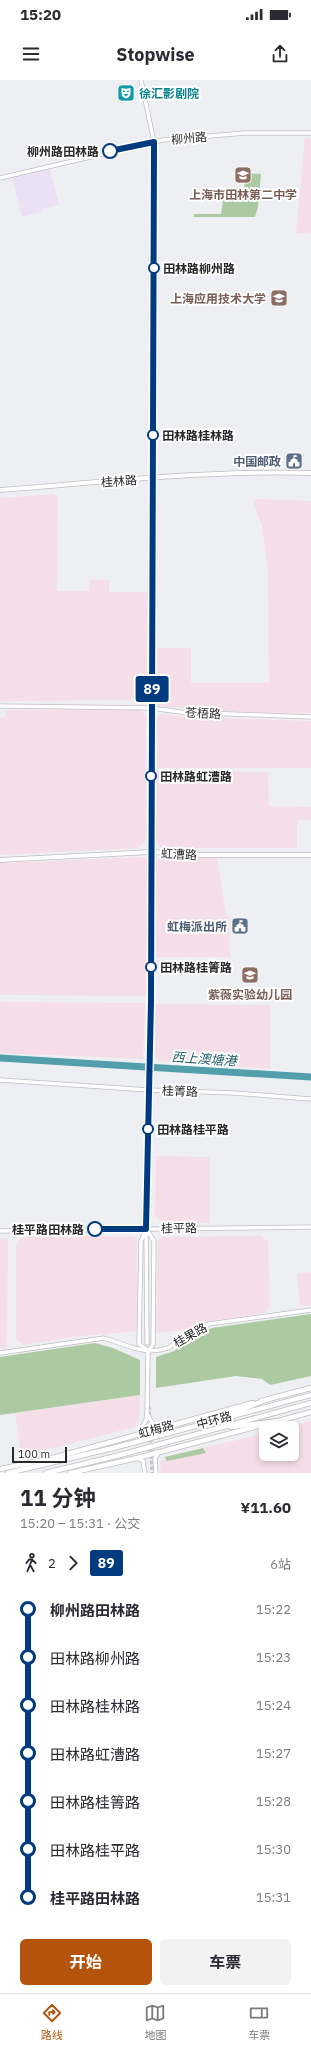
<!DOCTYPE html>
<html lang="zh">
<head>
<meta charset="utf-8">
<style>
	:root { --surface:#fff; --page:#f2f2f3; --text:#2b2b33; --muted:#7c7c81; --line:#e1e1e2; --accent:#b45309 }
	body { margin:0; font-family:"IBM Plex Sans","Noto Sans SC",sans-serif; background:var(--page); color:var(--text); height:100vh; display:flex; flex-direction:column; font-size:15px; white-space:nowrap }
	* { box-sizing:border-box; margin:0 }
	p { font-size:13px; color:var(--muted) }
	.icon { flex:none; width:22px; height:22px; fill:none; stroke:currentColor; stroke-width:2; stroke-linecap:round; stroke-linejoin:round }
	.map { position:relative; height:1393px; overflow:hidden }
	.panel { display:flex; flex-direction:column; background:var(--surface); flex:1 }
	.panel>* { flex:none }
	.badge { padding:0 8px; border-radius:3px; font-size:14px; line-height:26px }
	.tools { position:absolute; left:259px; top:1341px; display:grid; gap:8px }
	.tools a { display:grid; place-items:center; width:40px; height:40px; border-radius:6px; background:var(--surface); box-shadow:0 2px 6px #0003; font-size:20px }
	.scale { position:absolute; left:12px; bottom:10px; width:55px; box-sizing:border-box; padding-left:4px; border:2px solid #29292b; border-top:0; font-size:11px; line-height:14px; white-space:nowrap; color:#29292b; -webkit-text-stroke:3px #fff; paint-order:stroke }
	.map>.badge { position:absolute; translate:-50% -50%; box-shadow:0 0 0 2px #fff }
	.legs { display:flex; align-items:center; gap:6px; height:44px; padding:0 20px; font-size:13px }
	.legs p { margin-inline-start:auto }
	.summary { display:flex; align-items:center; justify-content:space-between; height:68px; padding:0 20px }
	h1 { font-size:22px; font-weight:700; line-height:30px }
	.action { display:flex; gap:8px; margin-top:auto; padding:8px 20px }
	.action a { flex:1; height:46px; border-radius:6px; background:var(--accent); color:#fff; font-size:16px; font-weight:700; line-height:46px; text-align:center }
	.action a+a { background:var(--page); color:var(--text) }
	ul { padding:0 20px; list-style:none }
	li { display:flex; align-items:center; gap:14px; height:48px; font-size:15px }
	li i { display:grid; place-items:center; width:6px; height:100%; margin:0 5px; background:currentColor }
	li i::after { content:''; width:10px; height:10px; margin:-5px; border:3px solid; border-radius:50%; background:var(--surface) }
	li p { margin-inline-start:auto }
	li:first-child i { background:linear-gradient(#0000 50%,currentColor 0) }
	li:last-child i { background:linear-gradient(currentColor 50%,#0000 0) }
	.status { display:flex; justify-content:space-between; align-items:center; height:28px; padding:0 20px; background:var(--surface); direction:ltr }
	.status svg { height:11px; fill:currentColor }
	header { display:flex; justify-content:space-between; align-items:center; height:52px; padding:0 20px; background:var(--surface); font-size:18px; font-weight:700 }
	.tabs { display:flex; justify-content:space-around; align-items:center; height:56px; border-top:1px solid var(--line); background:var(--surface); font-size:11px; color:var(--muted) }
	.tabs a { display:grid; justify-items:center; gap:2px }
	.tabs .selected { color:var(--accent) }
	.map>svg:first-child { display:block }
</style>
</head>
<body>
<div class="status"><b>15:20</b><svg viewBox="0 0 49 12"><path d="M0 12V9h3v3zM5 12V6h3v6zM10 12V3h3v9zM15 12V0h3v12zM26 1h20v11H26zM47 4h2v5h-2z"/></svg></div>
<header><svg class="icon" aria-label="menu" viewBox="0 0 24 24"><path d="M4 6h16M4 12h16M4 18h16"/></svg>Stopwise<svg class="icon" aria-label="share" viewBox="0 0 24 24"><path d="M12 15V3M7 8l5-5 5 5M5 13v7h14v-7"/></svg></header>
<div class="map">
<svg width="311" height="1393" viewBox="0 0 311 1393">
	<rect width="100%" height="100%" fill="#eeeff3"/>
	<g fill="#f6dee8">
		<polygon points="305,58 311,59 311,154 296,153"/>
		<polygon points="54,414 58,417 57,511 89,511 89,500 109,500 109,512 148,512 146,614 143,620 0,621 0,418"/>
		<polygon points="255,419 311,421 311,633 270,633 166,627 156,624 156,568 191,568 191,603 269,603 268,491 262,446 254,424"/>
		<polygon points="7,630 141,630 144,633 146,637 146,757 145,761 138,768 0,775 0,638 6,637"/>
		<polygon points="161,634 185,637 311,641 311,688 155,688 156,639"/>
		<polygon points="156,690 268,692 269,726 311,727 311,740 297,740 297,768 161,768 154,758"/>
		<polygon points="163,776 217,778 226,836 229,836 230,877 155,877 155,788 157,780"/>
		<polygon points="145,777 148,780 147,911 144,916 0,915 0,783"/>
		<polygon points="0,922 145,923 143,979 0,973"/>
		<polygon points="156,924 270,925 270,989 159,981 155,976"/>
		<polygon points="156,1076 210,1077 210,1143 164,1144 155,1135"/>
		<polygon points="131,1156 135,1157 137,1162 138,1251 71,1257 23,1265 16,1259 16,1164 22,1157"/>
		<polygon points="261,1156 268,1162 270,1226 265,1233 209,1241 187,1250 156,1253 158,1160 163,1157"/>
		<polygon points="0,1159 8,1159 7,1267 0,1268"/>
		<polygon points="311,1192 311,1225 300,1226 297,1194"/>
		<polygon points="140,1315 139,1340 135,1347 21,1376 15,1333"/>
		<polygon points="311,1341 311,1393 161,1393 160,1383 165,1377 266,1353 266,1374 292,1374 292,1348 284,1348"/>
	</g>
	<polygon fill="#ece0f5" points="50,89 59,125 41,129 41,132 22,137 12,98"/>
	<g fill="#accaa1">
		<polygon points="245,93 261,94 258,127 255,137 194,137 194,134 221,134 223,120 232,112 257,112 244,111"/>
		<polygon points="311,1234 311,1296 270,1305 262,1299 236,1296 156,1308 156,1277 174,1271 195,1255 212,1248"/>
		<polygon points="95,1263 113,1268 140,1280 140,1315 0,1335 0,1277"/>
		<polygon points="203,1368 206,1373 167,1381 165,1377"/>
	</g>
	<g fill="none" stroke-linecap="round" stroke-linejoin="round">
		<polyline stroke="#529eab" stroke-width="7" points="0,978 311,997"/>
		<polyline stroke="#c7c7cb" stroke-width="3.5" stroke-dasharray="3.5 2" stroke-linecap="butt" points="149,1326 152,1393"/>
		<g stroke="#bebec3" stroke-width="5">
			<g id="tertiary">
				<polyline points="141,0 154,62 151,921 146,1149 147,1263"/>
				<polyline points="0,98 163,60 245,53 311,53"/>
				<polyline points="0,626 151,628 180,632 311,637"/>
				<polyline points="0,1000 149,1010 234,1013 311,1019"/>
				<polyline points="147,1150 154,1161 153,1265 148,1271 147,1334"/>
				<polyline points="0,1151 311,1147"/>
				<polyline points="145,1152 141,1161 139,1264 146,1269"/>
				<polyline points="0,1273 104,1258 134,1268 148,1271 159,1270 168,1268 197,1248 209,1244 311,1230"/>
				<polyline points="138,1354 146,1340 147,1334 153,1344 162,1347"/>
				<polyline points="137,1378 143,1381 145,1393"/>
				<polyline points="156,1393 155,1378 159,1372"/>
			</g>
		</g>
		<g stroke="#bebec3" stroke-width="5.5">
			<g id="secondary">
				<path d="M0,410C103,402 207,390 311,393"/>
				<polyline points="0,780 151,772 202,775 311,775"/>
			</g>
		</g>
		<g stroke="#bebec3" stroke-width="6">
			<g id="primary">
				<polyline points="261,1321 311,1308"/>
				<polyline points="275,1342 311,1332"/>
				<polyline points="0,1389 49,1379 253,1323"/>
				<polyline points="70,1393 137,1378 262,1345"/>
			</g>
		</g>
		<g stroke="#bebec3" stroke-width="6">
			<g id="trunk">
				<polyline points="233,1333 263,1321"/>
				<polyline points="231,1347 278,1341"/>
				<polyline points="8,1393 117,1367 311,1315"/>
				<polyline points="46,1393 120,1375 311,1323"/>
			</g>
		</g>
		<use href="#tertiary" stroke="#fff" stroke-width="3.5"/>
		<use href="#secondary" stroke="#fff" stroke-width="4"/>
		<use href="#primary" stroke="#fff" stroke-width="4.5"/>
		<use href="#trunk" stroke="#fff" stroke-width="4.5"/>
	</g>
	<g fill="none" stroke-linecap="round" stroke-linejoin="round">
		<g stroke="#fff" stroke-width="9">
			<polyline id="line-1" points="95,1149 146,1149 151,921 154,62 110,71"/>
		</g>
		<use href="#line-1" stroke="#003b80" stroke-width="6"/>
	</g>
	<defs>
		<g id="theatre-square" transform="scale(0.9)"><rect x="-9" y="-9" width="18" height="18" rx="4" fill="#0f9aa8" stroke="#fff"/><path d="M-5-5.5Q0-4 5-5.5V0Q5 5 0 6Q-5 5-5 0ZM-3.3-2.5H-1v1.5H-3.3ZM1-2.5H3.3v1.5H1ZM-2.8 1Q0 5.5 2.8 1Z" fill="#fff"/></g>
		<g id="school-square" transform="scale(0.9)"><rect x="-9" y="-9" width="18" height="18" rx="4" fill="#8d6e63" stroke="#fff"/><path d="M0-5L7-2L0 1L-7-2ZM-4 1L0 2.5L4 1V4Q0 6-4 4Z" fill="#fff"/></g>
		<g id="university-square" transform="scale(0.9)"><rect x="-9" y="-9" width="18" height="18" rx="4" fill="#8d6e63" stroke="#fff"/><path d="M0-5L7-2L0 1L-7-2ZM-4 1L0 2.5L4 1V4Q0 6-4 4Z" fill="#fff"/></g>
		<g id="civic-square" transform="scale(0.9)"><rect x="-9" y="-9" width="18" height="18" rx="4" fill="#5c6f8a" stroke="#fff"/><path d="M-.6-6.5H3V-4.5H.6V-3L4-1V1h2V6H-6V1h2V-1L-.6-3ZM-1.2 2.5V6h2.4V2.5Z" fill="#fff"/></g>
	</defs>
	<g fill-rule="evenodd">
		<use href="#theatre-square" x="126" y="13"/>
		<use href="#school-square" x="243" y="95"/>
		<use href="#university-square" x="279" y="218"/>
		<use href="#civic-square" x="294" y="381"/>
		<use href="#civic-square" x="240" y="846"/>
		<use href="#school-square" x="250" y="895"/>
	</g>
	<g fill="#fff" stroke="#003b80" stroke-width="2">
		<circle cx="110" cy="71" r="7"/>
		<circle cx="154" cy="188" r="5"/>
		<circle cx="153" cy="355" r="5"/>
		<circle cx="151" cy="696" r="5"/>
		<circle cx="151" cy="887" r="5"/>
		<circle cx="148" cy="1049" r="5"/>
		<circle cx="95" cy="1149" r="7"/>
	</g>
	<g text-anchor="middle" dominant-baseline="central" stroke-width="4" stroke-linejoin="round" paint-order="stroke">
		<g font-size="12" font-weight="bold" fill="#0d838f" stroke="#fff" text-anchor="start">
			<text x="139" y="13">徐汇影剧院</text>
		</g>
		<g font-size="12" fill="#29292b" stroke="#fff">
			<text transform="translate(189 58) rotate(-5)">柳州路</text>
			<text transform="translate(119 401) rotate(-4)">桂林路</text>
			<text transform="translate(203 633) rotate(3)">苍梧路</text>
			<text transform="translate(179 774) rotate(3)">虹漕路</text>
			<text transform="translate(180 1011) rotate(2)">桂箐路</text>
			<text transform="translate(179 1148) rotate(-1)">桂平路</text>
			<text transform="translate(190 1255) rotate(-29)">桂果路</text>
			<text transform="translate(214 1340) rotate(-15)">中环路</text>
			<text transform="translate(156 1349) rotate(-15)">虹梅路</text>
		</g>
		<g font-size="12" font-weight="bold" fill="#29292b" stroke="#fff" text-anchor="start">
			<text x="99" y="71" text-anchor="end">柳州路田林路</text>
			<text x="163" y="188">田林路柳州路</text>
			<text x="162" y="355">田林路桂林路</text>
			<text x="160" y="696">田林路虹漕路</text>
			<text x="160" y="887">田林路桂箐路</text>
			<text x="157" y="1049">田林路桂平路</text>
			<text x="84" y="1149" text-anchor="end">桂平路田林路</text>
		</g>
		<g font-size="12" font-weight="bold" fill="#785e54" stroke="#fff">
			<text x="243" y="114">上海市田林第二中学</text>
			<text x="266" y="218" text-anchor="end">上海应用技术大学</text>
			<text x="250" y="914">紫薇实验幼儿园</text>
		</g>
		<g font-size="12" font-weight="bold" fill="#4e5e75" stroke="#fff" text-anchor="end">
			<text x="281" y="381">中国邮政</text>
			<text x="227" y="846">虹梅派出所</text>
		</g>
		<g font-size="13" font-style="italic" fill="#1e5d67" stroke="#fff">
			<text transform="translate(204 979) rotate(4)">西上澳塘港</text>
		</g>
	</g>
</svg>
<div class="tools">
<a><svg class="icon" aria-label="layers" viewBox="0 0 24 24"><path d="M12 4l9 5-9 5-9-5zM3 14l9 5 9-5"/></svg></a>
</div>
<div class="scale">100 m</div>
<b class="badge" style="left:152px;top:609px;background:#003b80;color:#fff">89</b>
</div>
<section class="panel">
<div class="summary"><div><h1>11 分钟</h1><p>15:20 – 15:31 · 公交</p></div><b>¥11.60</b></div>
<div class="legs"><svg class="icon" aria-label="walk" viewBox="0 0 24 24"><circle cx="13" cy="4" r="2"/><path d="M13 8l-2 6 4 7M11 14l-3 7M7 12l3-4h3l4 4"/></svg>2<svg class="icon" aria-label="forward" viewBox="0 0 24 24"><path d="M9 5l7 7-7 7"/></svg><b class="badge" style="background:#003b80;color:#fff">89</b><p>6站</p></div>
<ul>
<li><i style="color:#003b80"></i><b>柳州路田林路</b><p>15:22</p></li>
<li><i style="color:#003b80"></i><span>田林路柳州路</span><p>15:23</p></li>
<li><i style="color:#003b80"></i><span>田林路桂林路</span><p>15:24</p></li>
<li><i style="color:#003b80"></i><span>田林路虹漕路</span><p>15:27</p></li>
<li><i style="color:#003b80"></i><span>田林路桂箐路</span><p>15:28</p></li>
<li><i style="color:#003b80"></i><span>田林路桂平路</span><p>15:30</p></li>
<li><i style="color:#003b80"></i><b>桂平路田林路</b><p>15:31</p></li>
</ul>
<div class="action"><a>开始</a><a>车票</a></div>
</section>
<nav class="tabs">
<a class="selected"><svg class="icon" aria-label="directions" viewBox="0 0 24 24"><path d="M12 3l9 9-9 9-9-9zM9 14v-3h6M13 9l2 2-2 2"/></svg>路线</a>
<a><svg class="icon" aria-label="map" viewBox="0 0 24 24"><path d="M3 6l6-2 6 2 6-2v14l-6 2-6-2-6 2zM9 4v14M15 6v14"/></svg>地图</a>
<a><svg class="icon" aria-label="tickets" viewBox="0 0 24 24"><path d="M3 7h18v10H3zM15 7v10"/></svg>车票</a>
</nav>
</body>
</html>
